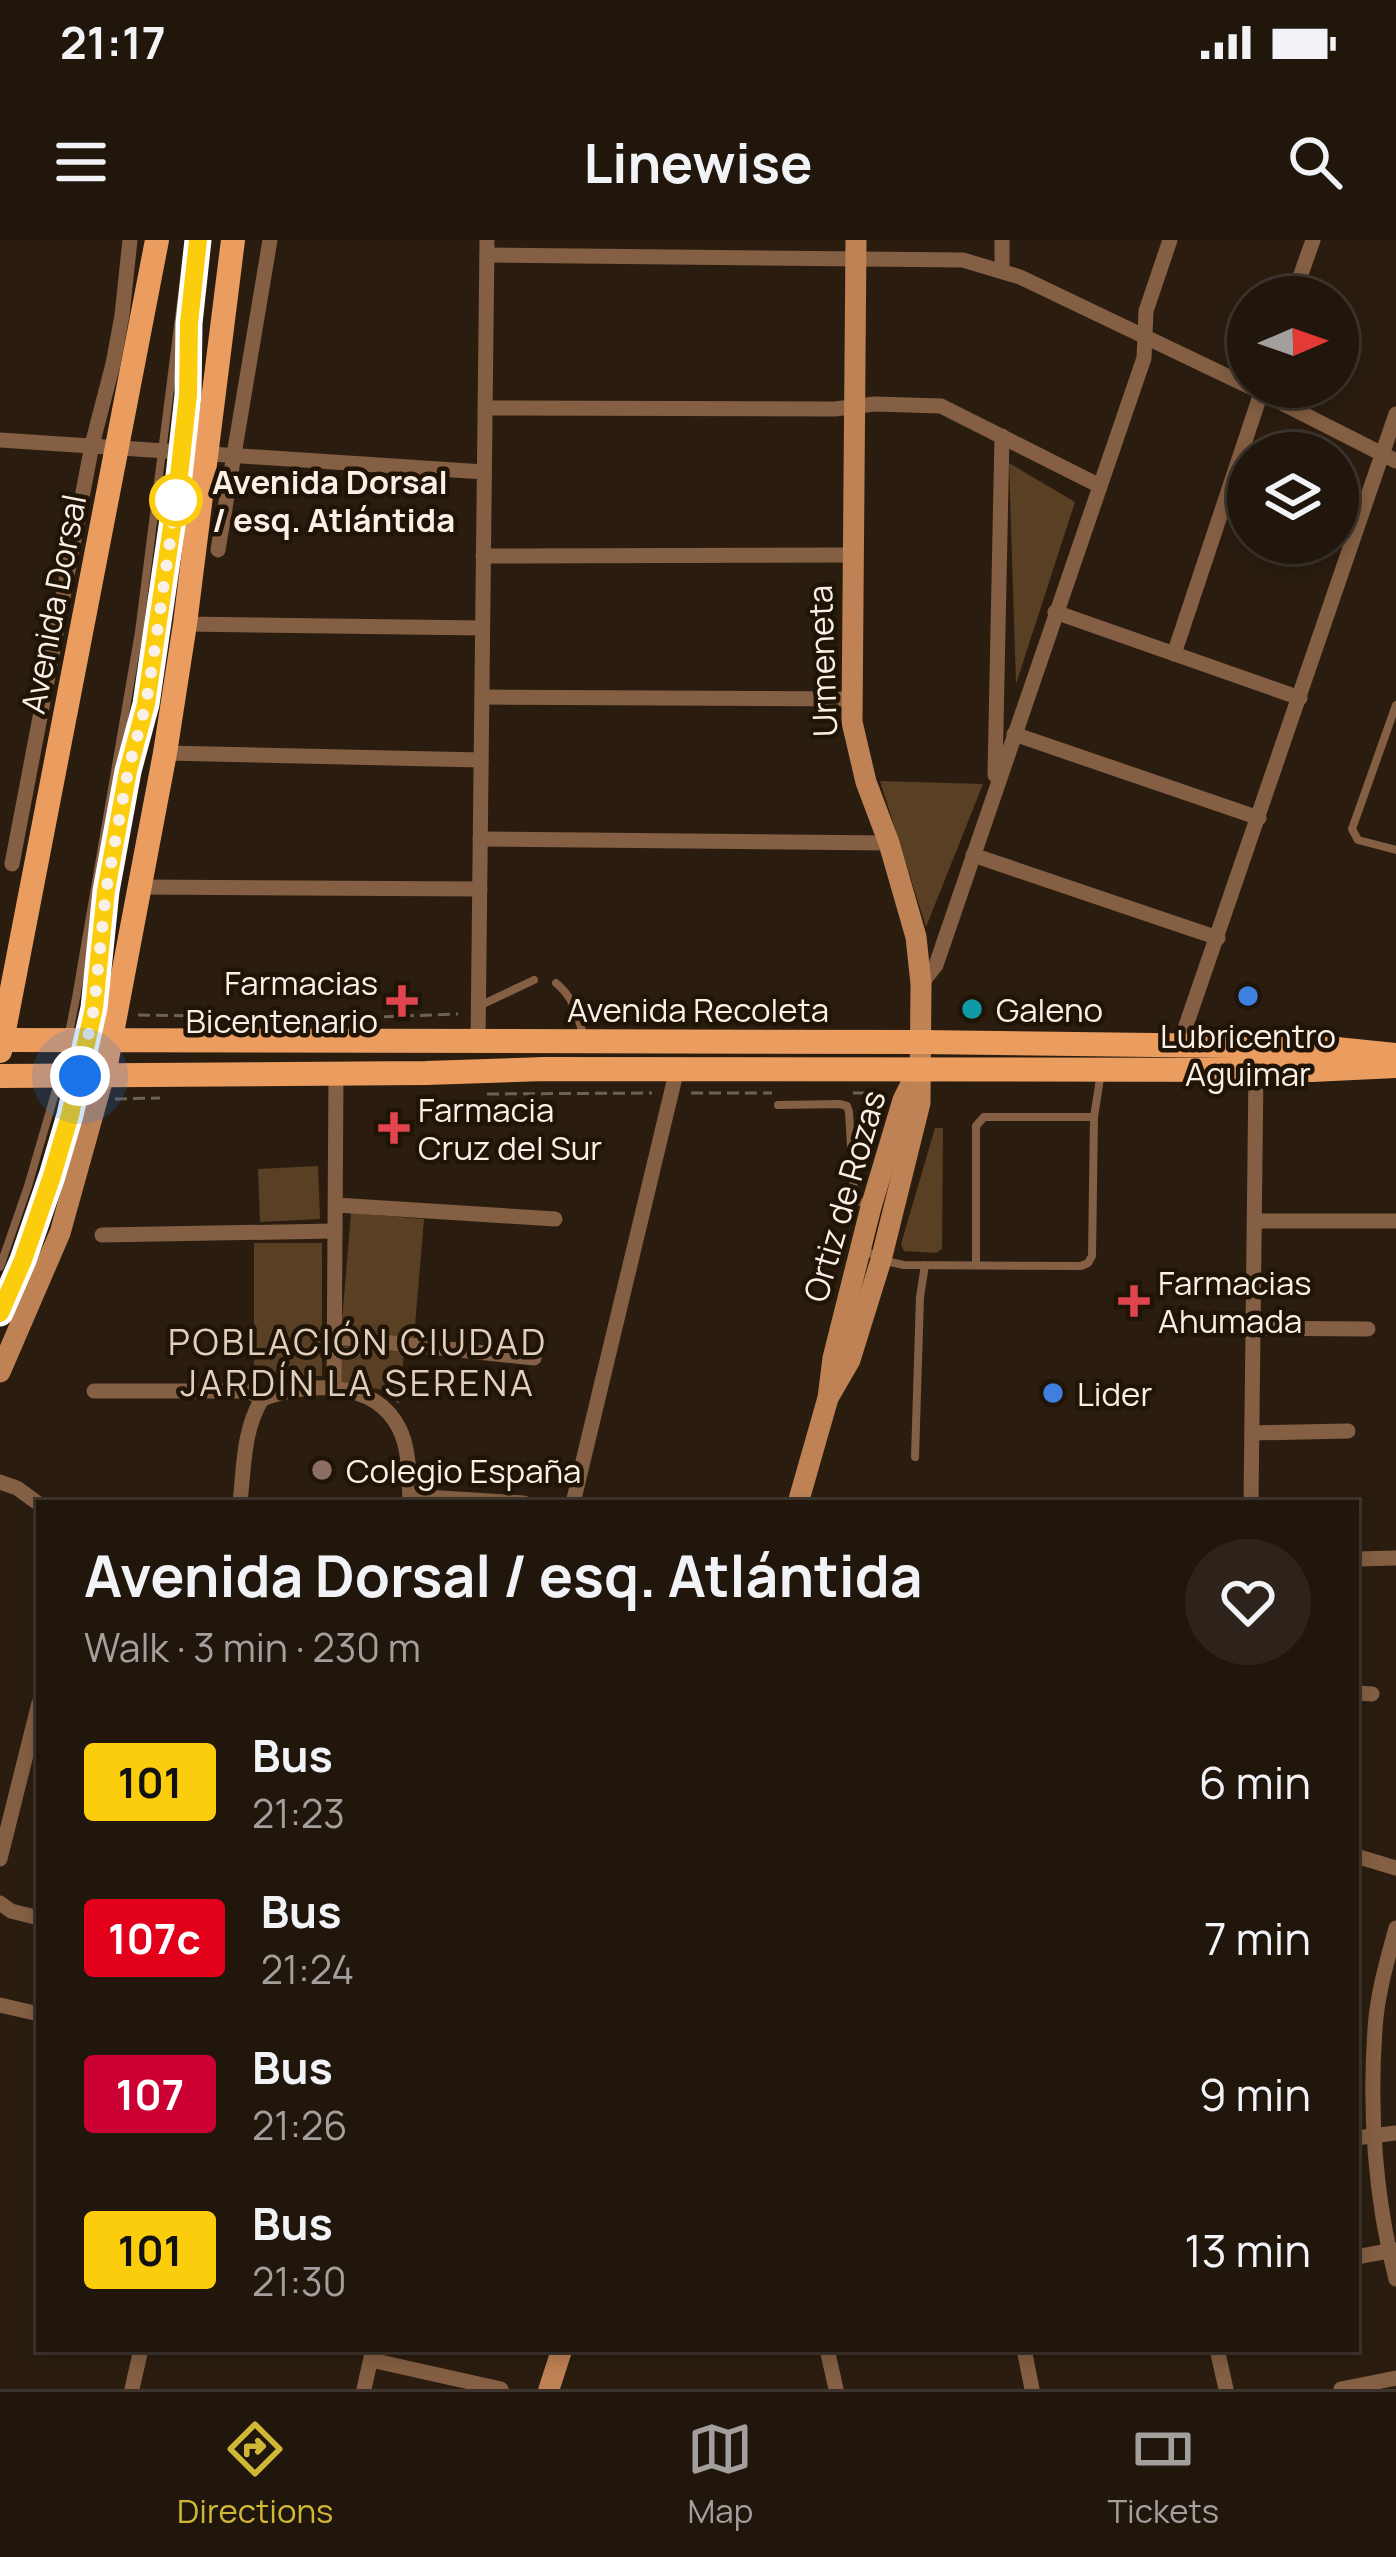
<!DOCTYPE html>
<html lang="en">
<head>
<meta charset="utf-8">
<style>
	:root { --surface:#20160c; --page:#2d231a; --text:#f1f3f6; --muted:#a29f9d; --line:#3d352d; --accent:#d1b736 }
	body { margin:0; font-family:Manrope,sans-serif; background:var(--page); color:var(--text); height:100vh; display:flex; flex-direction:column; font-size:45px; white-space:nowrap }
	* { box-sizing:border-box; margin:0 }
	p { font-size:39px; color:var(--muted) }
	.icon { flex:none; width:66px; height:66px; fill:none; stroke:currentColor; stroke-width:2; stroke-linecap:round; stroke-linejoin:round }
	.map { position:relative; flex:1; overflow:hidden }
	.details { position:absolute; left:36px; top:1260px; width:1323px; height:852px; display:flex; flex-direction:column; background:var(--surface); border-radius:0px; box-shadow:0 6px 18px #0003,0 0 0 3px var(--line) }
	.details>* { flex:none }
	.badge { padding:0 24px; border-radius:9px; font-size:42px; line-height:78px }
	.needle { width:78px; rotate:88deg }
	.buttons { position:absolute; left:1227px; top:36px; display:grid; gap:24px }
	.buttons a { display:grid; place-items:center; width:132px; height:132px; border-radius:50%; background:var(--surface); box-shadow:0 6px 18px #0003,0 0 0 3px var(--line); font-size:60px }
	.you { position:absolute; width:60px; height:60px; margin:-30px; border:9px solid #fff; border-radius:50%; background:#1a73e8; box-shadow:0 0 0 18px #1a73e833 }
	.map>.badge { position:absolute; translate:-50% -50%; box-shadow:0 0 0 6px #fff }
	.round { display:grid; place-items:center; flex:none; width:126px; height:126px; border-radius:63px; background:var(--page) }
	.head { display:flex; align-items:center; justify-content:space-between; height:204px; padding:0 48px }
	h1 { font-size:57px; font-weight:700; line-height:90px }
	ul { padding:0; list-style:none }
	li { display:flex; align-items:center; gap:36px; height:156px; padding:0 48px }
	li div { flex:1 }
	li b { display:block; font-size:45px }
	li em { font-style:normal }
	li .badge { min-width:132px; font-weight:700; text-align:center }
	.status { display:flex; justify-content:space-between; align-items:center; height:84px; padding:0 60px; background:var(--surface); direction:ltr }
	.status svg { height:33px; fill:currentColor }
	header { display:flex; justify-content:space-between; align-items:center; height:156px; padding:0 48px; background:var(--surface); font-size:54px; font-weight:700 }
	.dock { display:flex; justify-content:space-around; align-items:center; height:168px; border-top:3px solid var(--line); background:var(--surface); font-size:33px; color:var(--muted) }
	.dock a { display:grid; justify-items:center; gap:6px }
	.dock .selected { color:var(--accent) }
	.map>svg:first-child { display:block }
</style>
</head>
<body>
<div class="status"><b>21:17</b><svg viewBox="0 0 49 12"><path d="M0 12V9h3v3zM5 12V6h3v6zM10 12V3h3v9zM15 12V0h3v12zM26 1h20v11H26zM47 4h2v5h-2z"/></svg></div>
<header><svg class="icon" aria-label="menu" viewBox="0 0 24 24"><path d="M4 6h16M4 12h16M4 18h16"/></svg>Linewise<svg class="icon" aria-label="search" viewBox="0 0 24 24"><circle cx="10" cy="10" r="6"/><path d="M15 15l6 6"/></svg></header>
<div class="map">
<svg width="1396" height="2149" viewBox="0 0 1396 2149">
	<rect width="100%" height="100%" fill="#2a1d10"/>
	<g fill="#593f24">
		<polygon points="1009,223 1075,262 1016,444"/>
		<polygon points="880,541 983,544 926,687"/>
		<polygon points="935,888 943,888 942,1009 936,1013 904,1011 901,1004"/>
		<polygon points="318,926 320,979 260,982 258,929"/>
		<polygon points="351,973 424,979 414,1098 341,1092"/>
		<rect x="254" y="1003" width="68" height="133"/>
		<polygon points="341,1106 404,1112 399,1164 379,1149 337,1145"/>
	</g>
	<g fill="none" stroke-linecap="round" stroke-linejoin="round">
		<g stroke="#6c6155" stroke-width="3" stroke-dasharray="12 6" stroke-linecap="butt">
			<polyline points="138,775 332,778"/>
			<polyline points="348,778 458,774"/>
			<polyline points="691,853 772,853"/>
			<polyline points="853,853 886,853"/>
			<polyline points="487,854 652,853"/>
			<polyline points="115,859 160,858"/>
		</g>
		<g stroke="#845f43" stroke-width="8">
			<polyline points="1396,465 1352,589 1358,600 1396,610"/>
			<path d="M556,743C573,757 577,773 583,794"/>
			<polyline points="481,765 534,740"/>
			<polyline points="62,828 76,758 139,392 189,0"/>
			<polyline points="778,865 839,864 847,866 849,872 854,955 857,960 870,967"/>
			<polyline points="862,1008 881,1020 904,1025 1081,1026 1088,1023 1092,1016 1094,877 1101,832"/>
			<polyline points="976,1024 976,886 984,877 1094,877"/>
			<polyline points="0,1027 28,946 58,843"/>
			<polyline points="0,1073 23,1020 52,936 70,875 94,768 106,651 128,531 146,464 178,245 187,155 189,83 198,0"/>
			<polyline points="0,1082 37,1022"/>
			<polyline points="915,1217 920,1057 925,1025"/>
		</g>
		<g stroke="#845f43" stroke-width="15">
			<polyline points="487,15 963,20 1020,37 1248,146"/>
			<polyline points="1002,29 1002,0"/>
			<polyline points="1293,57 1313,0"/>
			<polyline points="1252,148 1396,221"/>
			<polyline points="485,168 835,169 874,164 941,166 1100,246"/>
			<polyline points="0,200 484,232"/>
			<polyline points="218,310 270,0"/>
			<polyline points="483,316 852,315"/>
			<polyline points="1055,372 1300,458"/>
			<polyline points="185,384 482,388"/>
			<polyline points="1174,414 1263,147"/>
			<polyline points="482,457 851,459"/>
			<polyline points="1014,494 1259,578"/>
			<polyline points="165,513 481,520"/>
			<polyline points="995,535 1002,196"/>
			<polyline points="480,599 889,603"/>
			<polyline points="973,615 1218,698"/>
			<polyline points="12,624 92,205 113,124 122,75 130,0"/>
			<polyline points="140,647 480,649"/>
			<polyline points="921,744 936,725 1144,118 1146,71 1170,0"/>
			<polyline points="478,801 487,0"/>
			<polyline points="1179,806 1396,174"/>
			<polyline points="336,965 555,979"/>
			<polyline points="1255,981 1396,981"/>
			<polyline points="102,995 335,991"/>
			<polyline points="1253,1088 1368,1089"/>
			<polyline points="334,1097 534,1118"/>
			<polyline points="334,1148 336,834"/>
			<path d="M94,1151H249L262,1159C306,1142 374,1139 399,1188C410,1209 409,1240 410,1263"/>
			<polyline points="1252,1193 1348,1191"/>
			<polyline points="0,1242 17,1248 39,1264"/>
			<polyline points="410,1256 524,1263"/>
			<path d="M240,1263C244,1227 243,1190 262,1159"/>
			<polyline points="573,1263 677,829"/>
			<polyline points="1251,1263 1256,830"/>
			<polyline points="1356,1319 1396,1318"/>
			<polyline points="1356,1453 1372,1454"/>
			<polyline points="1356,1616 1396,1628"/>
			<polyline points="0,1619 39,1463"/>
			<polyline points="0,1663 11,1671 39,1678"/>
			<path d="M1396,1688C1387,1721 1377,1755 1375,1789C1369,1871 1375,1959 1396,2039"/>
			<polyline points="0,1765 39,1774"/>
			<polyline points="1356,1898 1396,1893"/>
			<polyline points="1356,2017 1394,2010"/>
			<polyline points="827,2109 836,2149"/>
			<polyline points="1024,2109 1032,2149"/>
			<polyline points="1217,2109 1226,2149"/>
			<polyline points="371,2120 501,2149"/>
			<polyline points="132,2149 141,2109"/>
			<polyline points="364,2149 373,2109"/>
			<polyline points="1341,2149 1396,2138"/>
		</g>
		<g stroke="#be8254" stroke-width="21">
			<polyline points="0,1132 60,993 104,835"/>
			<polyline points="828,1158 850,1120 881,1020 920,863 921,744 916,697 889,603 866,542 852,482 856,0"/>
			<polyline points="798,1263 828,1158 833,1118 871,967 903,860 915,836"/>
			<polyline points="549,2149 562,2109"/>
		</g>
		<g stroke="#eb9d60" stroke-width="24">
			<polyline points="0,800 920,802 1317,807 1396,815"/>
			<polyline points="0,811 157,0"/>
			<polyline points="104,835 165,513 185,384 233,0"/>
			<polyline points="0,836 426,833 544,829 1312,830 1396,826"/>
		</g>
	</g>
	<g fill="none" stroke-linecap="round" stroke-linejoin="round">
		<g stroke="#fff" stroke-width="27">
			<polyline id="line" points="0,1073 23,1020 52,936 70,875 94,768 106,651 128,531 146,464 178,245 188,155 189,83 198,0"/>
		</g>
		<use href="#line" stroke="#fccd0d" stroke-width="18"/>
		<polyline stroke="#f9f0e7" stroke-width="12" stroke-dasharray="0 21.6" points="80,836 94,768 106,651 128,531 146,464 154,414 178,245 176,260"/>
	</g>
	<circle fill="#fff" stroke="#fccd0d" stroke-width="6" cx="176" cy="260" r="24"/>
	<g fill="#3f7fe0" stroke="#201407" stroke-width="4.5">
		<circle cx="1248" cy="756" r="12"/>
		<circle cx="1053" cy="1153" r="12"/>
	</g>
	<g fill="#e0444e" stroke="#201407" stroke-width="4.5">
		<path d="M396 743h12v12h12v12h-12v12h-12v-12h-12v-12h12z"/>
		<path d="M388 870h12v12h12v12h-12v12h-12v-12h-12v-12h12z"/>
		<path d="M1128 1043h12v12h12v12h-12v12h-12v-12h-12v-12h12z"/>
	</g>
	<circle fill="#0f9aa8" stroke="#201407" stroke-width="4.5" cx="972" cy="769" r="12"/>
	<circle fill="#8d6e63" stroke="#201407" stroke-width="4.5" cx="322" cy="1230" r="12"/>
	<g text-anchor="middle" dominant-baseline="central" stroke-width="9" stroke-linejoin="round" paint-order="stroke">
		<g font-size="33" font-weight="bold" fill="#f9f0e7" stroke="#201407" text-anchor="start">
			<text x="212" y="241">Avenida Dorsal<tspan x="212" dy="38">/ esq. Atlántida</tspan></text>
		</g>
		<g font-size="33" fill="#f9f0e7" stroke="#201407">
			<text transform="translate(53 364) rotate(-79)">Avenida Dorsal</text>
			<text transform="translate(822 421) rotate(-92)">Urmeneta</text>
			<text x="698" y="769">Avenida Recoleta</text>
			<text transform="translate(844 956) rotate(-74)">Ortiz de Rozas</text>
		</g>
		<g font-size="33" fill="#f9f0e7" stroke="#201407" text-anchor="start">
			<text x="378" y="742" text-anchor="end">Farmacias<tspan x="378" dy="38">Bicentenario</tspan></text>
			<text x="996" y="769">Galeno</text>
			<text x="1248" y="795" text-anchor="middle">Lubricentro<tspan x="1248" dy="38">Aguimar</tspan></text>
			<text x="418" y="869">Farmacia<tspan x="418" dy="38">Cruz del Sur</tspan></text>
			<text x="1158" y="1042">Farmacias<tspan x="1158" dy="38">Ahumada</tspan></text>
			<text x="1077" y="1153">Lider</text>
			<text x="346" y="1230">Colegio España</text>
		</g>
		<g font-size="36" letter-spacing="3" fill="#e1cfbd" stroke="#201407">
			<text x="358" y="1101">POBLACIÓN CIUDAD<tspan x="358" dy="41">JARDÍN LA SERENA</tspan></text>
		</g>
	</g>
</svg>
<div class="buttons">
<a><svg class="needle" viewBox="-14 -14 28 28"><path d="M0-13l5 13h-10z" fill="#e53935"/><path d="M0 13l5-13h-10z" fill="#a29f9d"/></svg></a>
<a><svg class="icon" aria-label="layers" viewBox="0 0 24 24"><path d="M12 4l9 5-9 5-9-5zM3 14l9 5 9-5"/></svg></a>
</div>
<div class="you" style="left:80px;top:836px"></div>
<section class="details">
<div class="head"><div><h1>Avenida Dorsal / esq. Atlántida</h1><p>Walk · 3 min · 230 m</p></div><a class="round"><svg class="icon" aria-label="heart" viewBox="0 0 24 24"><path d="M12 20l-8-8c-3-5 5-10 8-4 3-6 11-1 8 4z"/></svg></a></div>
<ul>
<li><span class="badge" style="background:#fccd0d;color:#111">101</span><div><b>Bus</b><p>21:23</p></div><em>6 min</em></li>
<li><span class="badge" style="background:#e2001a;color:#fff">107c</span><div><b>Bus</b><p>21:24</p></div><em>7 min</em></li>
<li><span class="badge" style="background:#c03;color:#fff">107</span><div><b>Bus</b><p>21:26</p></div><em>9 min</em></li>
<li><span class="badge" style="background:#fccd0d;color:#111">101</span><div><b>Bus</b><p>21:30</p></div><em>13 min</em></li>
</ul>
</section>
</div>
<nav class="dock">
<a class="selected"><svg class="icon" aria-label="directions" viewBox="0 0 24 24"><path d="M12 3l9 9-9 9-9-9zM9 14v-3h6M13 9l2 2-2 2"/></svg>Directions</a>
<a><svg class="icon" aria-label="map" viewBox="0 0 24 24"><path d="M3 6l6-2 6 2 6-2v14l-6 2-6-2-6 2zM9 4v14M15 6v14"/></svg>Map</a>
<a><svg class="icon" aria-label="tickets" viewBox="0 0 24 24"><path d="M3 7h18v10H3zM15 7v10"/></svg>Tickets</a>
</nav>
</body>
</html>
